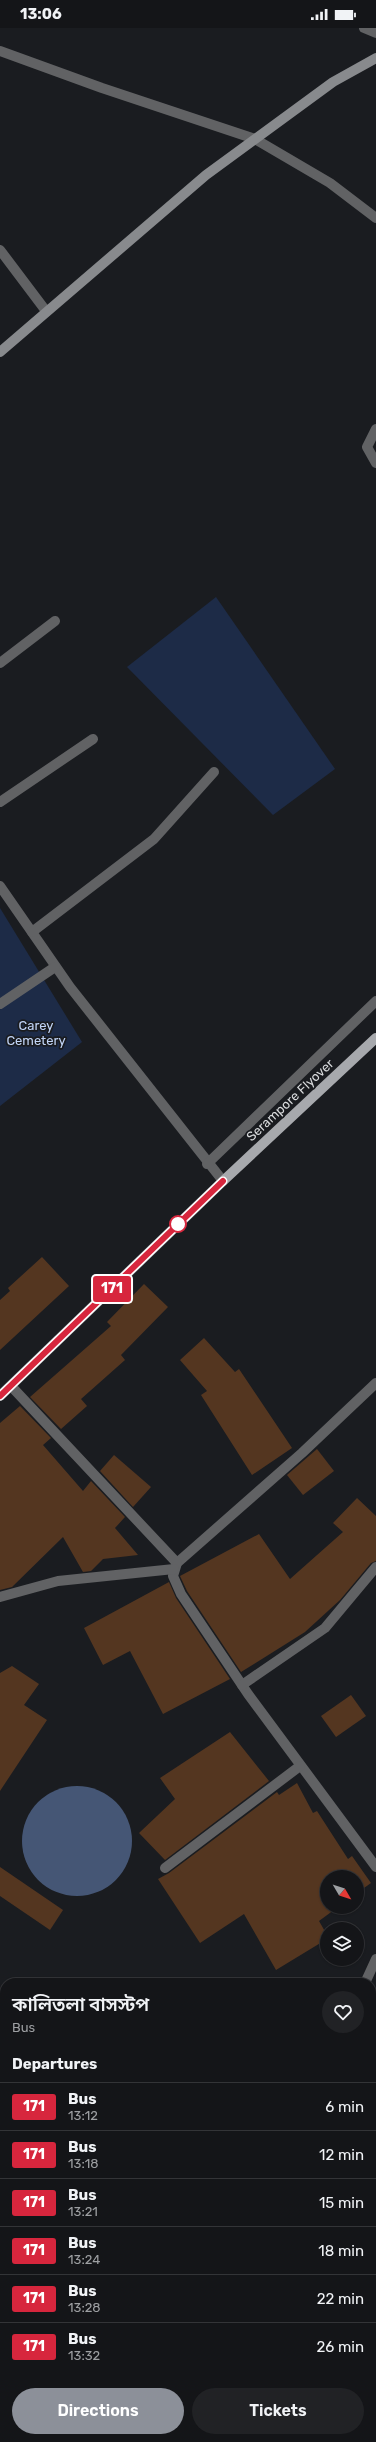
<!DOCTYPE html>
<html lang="en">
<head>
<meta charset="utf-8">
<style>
	:root { --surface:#141518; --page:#212225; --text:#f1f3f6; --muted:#9d9fa2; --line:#333437; --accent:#8c9099 }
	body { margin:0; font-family:Rubik,"Noto Sans Bengali",sans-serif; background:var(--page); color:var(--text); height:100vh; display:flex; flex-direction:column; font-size:15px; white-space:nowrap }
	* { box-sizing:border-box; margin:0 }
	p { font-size:13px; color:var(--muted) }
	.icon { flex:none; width:22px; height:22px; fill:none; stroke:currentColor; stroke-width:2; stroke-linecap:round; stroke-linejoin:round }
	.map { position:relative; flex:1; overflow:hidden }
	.panel { position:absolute; left:0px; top:1950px; width:376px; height:464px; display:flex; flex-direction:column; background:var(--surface); border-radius:16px 16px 0 0; box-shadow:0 1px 3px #0004,0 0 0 1px var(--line) }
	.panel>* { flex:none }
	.badge { padding:0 8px; border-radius:3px; font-size:14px; line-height:26px }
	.needle { width:26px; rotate:129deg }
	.fabs { position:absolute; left:320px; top:1842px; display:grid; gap:8px }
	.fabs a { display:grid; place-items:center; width:44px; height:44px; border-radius:50%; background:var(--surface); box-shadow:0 1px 3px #0004,0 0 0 1px var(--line); font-size:20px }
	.map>.badge { position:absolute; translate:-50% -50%; box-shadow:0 0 0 2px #fff }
	h2 { padding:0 12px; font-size:15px; line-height:36px }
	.round { display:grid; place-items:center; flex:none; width:42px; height:42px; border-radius:21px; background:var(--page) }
	.overview { display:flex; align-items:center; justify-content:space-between; height:68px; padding:0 12px }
	h1 { font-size:19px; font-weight:600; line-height:30px }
	.action { display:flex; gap:8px; margin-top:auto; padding:8px 12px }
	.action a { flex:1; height:46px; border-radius:24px; background:var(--accent); color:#fff; font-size:16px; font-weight:600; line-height:46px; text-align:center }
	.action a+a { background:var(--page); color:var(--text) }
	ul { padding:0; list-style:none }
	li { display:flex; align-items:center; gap:12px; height:48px; padding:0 12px; border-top:1px solid var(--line) }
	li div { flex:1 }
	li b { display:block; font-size:15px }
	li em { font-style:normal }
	li .badge { min-width:44px; font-weight:700; text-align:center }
	.status { display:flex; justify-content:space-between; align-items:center; height:28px; padding:0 20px; background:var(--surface); direction:ltr }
	.status svg { height:11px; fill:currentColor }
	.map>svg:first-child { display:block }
</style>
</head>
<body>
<div class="status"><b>13:06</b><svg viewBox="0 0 49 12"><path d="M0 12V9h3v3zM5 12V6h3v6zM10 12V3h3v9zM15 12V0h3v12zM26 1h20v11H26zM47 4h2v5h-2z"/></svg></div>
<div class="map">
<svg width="376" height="2414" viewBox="0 0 376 2414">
	<rect width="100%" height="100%" fill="#1a1c20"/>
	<g fill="#1d2b47">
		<polygon points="216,569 335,741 273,787 127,639"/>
		<polygon points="0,880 82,1014 0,1078"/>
	</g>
	<circle fill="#455675" cx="77" cy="1813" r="55"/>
	<g fill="#543620">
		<polygon points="42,1229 69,1258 0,1322 0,1272 10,1263 8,1260"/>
		<polygon points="144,1256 168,1279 121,1327 125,1332 81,1371 87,1378 61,1401 30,1369 111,1298 107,1294"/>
		<polygon points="204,1310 235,1344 239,1341 292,1420 252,1447 201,1367 207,1363 180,1332"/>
		<polygon points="20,1378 51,1410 43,1417 83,1463 91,1453 125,1489 115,1500 138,1527 103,1531 91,1543 83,1544 63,1509 12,1559 0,1562 0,1395"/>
		<polygon points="317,1421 334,1443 303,1467 287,1447"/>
		<polygon points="114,1427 151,1459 133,1479 100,1443"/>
		<polygon points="357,1470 376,1488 376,1533 371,1535 340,1572 305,1604 241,1644 187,1563 180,1548 259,1506 290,1551 343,1504 333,1495"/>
		<polygon points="169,1554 176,1570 230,1651 163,1686 130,1623 103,1637 84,1600"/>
		<polygon points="12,1638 39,1656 24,1677 47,1692 0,1763 0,1645"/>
		<polygon points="351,1667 366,1688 336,1709 321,1688"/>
		<polygon points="230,1704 269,1753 165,1832 139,1805 175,1771 160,1750"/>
		<polygon points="297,1755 313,1785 317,1783 348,1831 352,1828 371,1855 357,1865 357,1849 327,1849 327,1879 338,1879 319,1893 327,1907 327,1911 276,1942 244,1886 200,1915 158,1851 169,1845 277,1764 279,1767"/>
		<polygon points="0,1839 63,1882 50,1902 0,1868"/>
	</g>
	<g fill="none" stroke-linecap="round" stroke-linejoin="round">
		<g stroke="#616264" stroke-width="10">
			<polyline points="364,0 376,5"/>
			<polyline points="0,23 102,60 255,111 330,155 376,190"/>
			<polyline points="0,222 46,283"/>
			<polyline points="376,401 367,419 376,435"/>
			<polyline points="0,635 55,593"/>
			<polyline points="0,774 93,711"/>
			<polyline points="0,858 70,959 223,1153"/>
			<polyline points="32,904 154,811 214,744"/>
			<polyline points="0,976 55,939"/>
			<polyline points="207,1136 376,973"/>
			<polyline points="376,1355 302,1425 177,1535 173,1548 181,1566 248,1666 376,1839"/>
			<polyline points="11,1358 177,1535"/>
			<polyline points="0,1569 58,1553 174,1541"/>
			<polyline points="242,1657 325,1600 376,1539"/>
			<polyline points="165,1840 300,1738"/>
			<polyline points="365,1955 376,1931"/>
			<polyline points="0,2031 5,2034"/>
			<polyline points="371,2258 376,2246"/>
			<polyline points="0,2350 5,2343"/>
			<polyline points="364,2409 364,2414"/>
		</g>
		<polyline stroke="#888a8d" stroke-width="10" points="0,324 206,147 333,54 376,30"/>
		<polyline stroke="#a7a9ad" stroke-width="10" points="0,1368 223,1153 376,1010"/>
	</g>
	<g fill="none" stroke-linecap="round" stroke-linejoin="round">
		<g stroke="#fff" stroke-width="9">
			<polyline id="line" points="0,1368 223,1153"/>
		</g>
		<use href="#line" stroke="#d7263d" stroke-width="6"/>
	</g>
	<circle fill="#fff" stroke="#d7263d" stroke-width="2" cx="178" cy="1196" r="8"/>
	<g text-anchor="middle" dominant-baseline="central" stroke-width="3.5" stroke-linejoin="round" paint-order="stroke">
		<g font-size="13" fill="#c2d5f7" stroke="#1a1c20">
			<text x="36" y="997">Carey<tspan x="36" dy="15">Cemetery</tspan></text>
		</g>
		<g font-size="13" fill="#dadcde" stroke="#1a1c20">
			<text transform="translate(290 1072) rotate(-43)">Serampore Flyover</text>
		</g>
	</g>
</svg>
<div class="fabs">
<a><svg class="needle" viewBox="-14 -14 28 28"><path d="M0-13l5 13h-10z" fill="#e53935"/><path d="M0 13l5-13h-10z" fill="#9d9fa2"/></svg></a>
<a><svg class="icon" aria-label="layers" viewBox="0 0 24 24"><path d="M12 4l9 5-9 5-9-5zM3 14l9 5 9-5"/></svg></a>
</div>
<b class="badge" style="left:112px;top:1261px;background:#d7263d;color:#fff">171</b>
<section class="panel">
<div class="overview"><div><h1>কালিতলা বাসস্টপ</h1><p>Bus</p></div><a class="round"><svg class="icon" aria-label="heart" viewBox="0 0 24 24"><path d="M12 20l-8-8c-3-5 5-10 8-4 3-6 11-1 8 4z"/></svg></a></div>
<h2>Departures</h2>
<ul>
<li><span class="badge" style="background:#d7263d;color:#fff">171</span><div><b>Bus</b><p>13:12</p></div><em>6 min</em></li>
<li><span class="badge" style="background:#d7263d;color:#fff">171</span><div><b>Bus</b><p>13:18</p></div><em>12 min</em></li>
<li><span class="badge" style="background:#d7263d;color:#fff">171</span><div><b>Bus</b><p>13:21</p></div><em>15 min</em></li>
<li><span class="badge" style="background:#d7263d;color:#fff">171</span><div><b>Bus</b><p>13:24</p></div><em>18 min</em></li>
<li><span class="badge" style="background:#d7263d;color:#fff">171</span><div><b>Bus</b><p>13:28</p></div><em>22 min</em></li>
<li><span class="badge" style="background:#d7263d;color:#fff">171</span><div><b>Bus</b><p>13:32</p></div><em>26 min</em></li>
</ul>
<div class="action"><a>Directions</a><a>Tickets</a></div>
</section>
</div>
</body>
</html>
